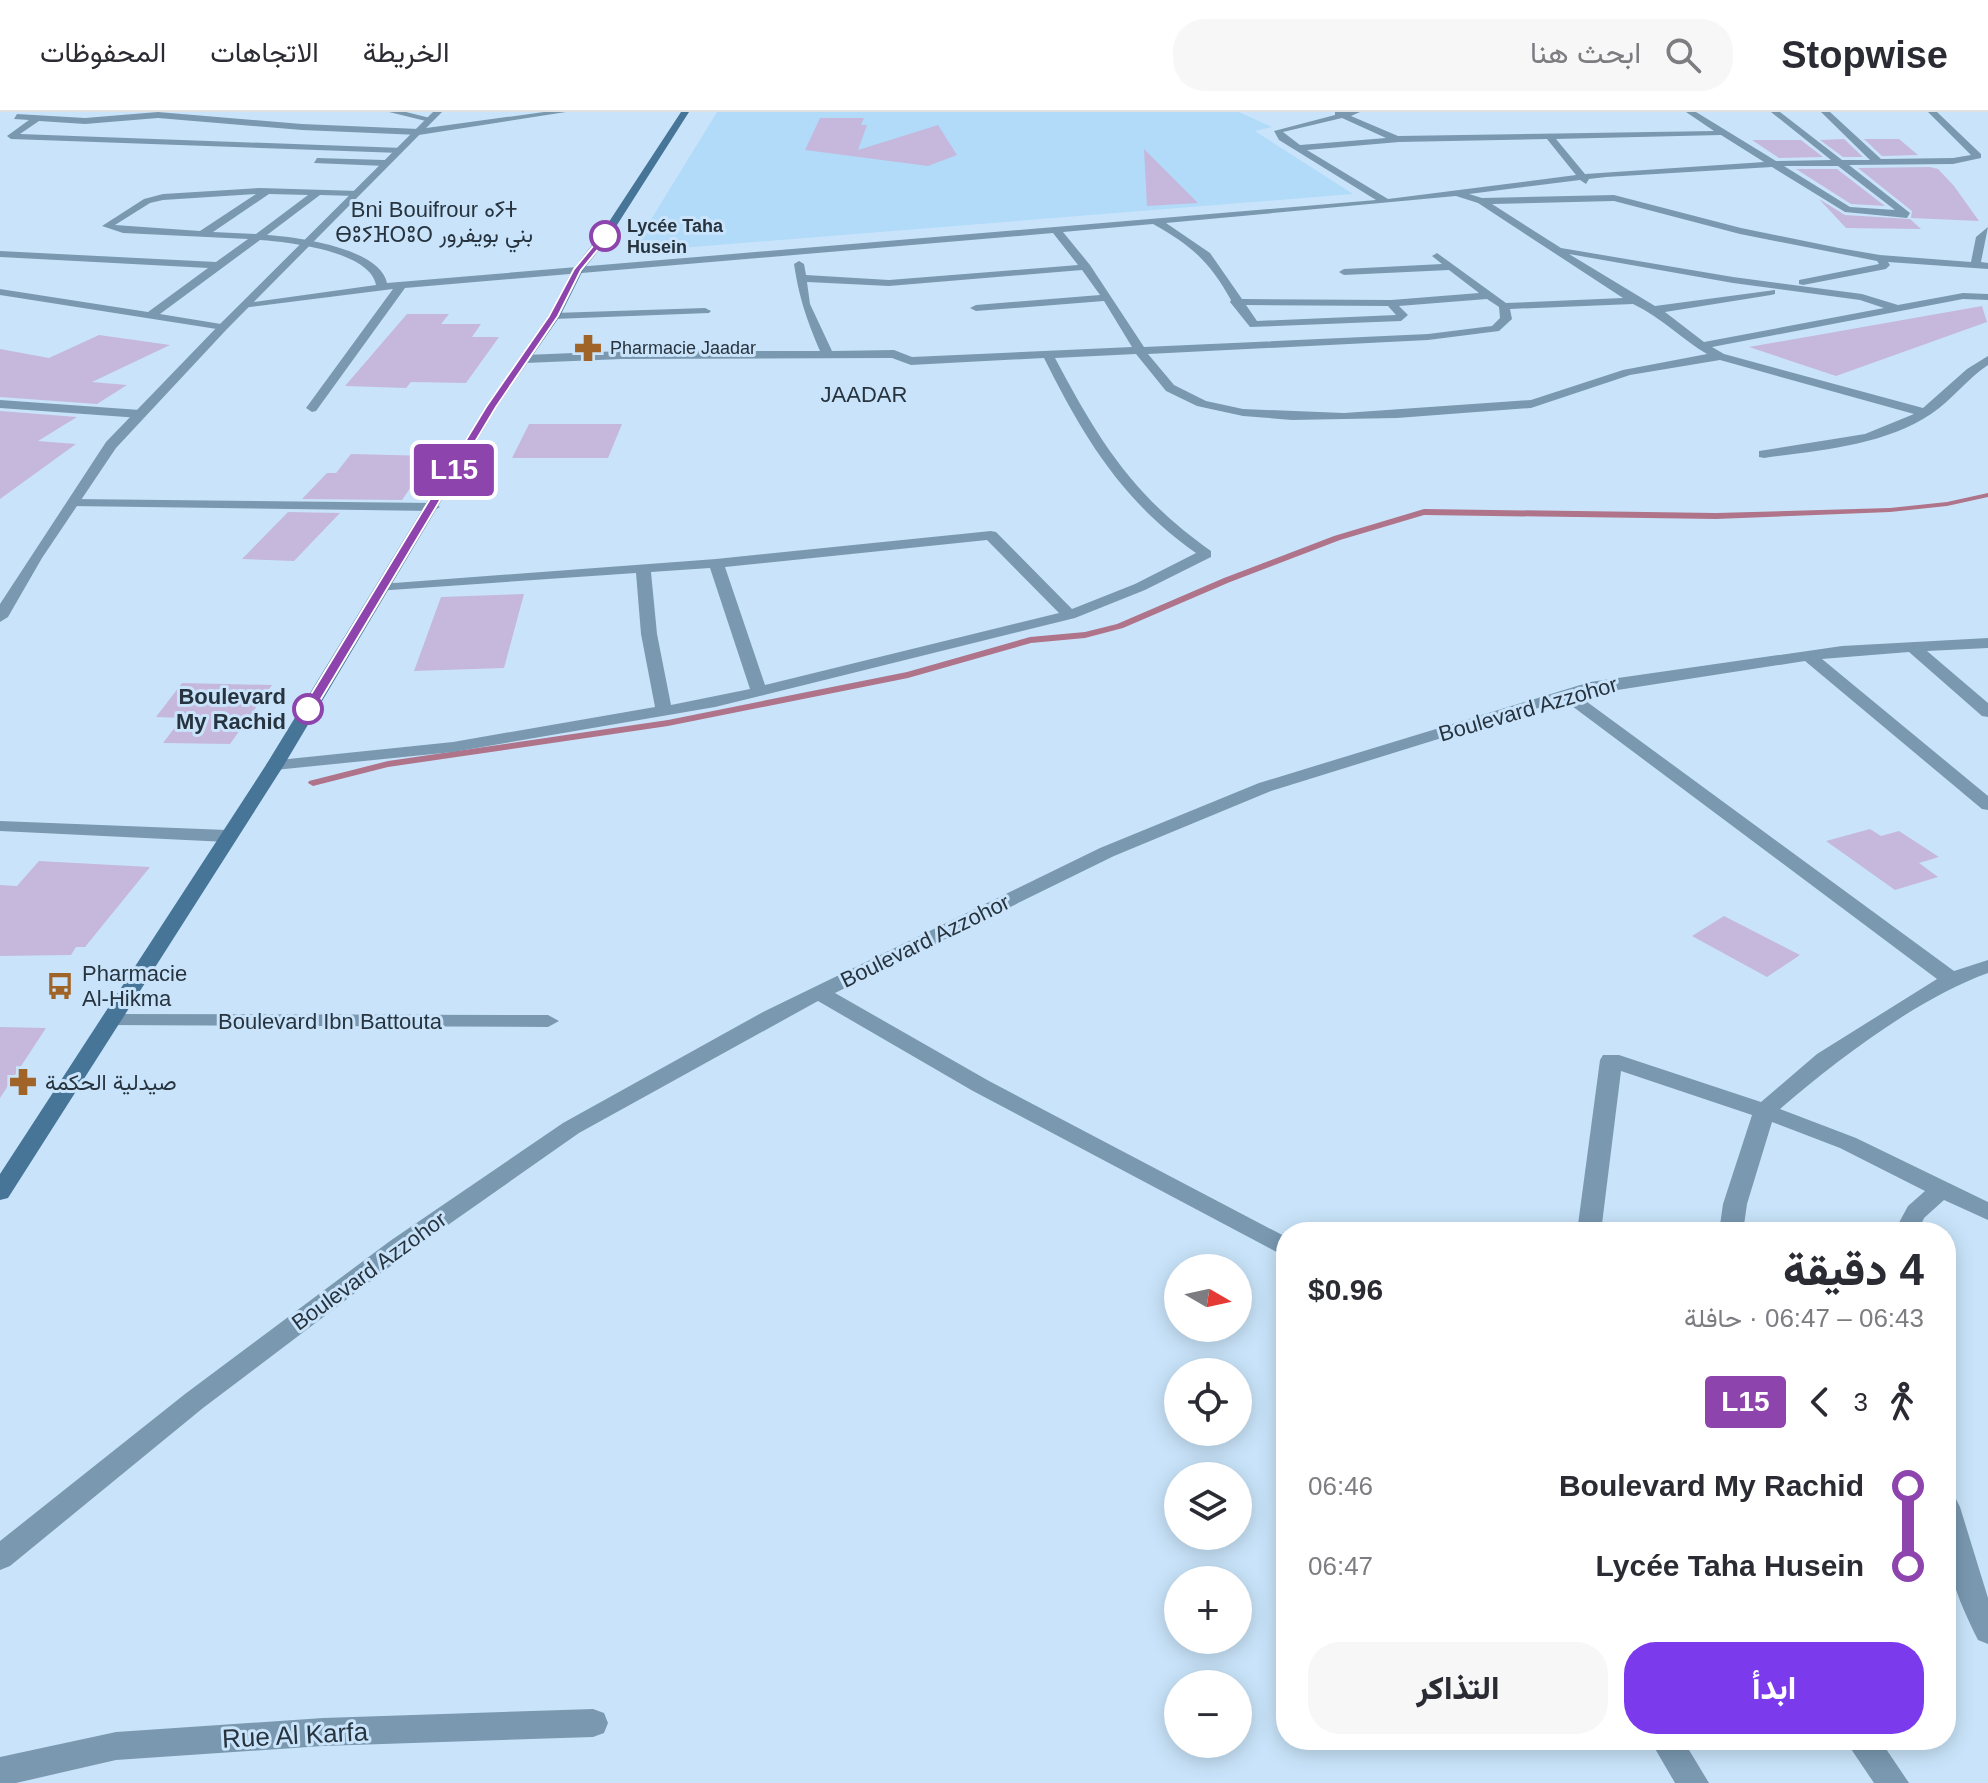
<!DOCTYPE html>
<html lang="ar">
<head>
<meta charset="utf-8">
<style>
	:root { --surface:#fff; --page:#f7f7f7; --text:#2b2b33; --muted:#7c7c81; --line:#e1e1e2; --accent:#7c3aed }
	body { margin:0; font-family:Arial,Vazirmatn,"Noto Sans Tifinagh",sans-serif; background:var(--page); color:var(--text); direction:rtl; height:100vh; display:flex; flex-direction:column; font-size:30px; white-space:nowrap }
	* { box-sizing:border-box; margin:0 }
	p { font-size:26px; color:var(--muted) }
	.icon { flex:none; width:44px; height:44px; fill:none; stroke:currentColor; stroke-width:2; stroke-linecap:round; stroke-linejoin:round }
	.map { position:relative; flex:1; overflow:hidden; direction:ltr }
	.details { position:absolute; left:1276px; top:1110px; width:680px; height:528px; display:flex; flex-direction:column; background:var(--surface); border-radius:32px; box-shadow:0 4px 20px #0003; direction:rtl }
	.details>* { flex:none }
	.badge { padding:0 16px; border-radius:6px; font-size:28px; line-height:52px }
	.needle { width:52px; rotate:99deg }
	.buttons { position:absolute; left:1164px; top:1142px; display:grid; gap:16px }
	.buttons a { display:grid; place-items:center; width:88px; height:88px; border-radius:50%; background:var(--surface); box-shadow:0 4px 20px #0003; font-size:40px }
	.map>.badge { position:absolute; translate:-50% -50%; box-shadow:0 0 0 4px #fff }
	.legs { display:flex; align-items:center; gap:12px; height:88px; padding:0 32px; font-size:26px }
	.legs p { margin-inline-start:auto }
	.headline { display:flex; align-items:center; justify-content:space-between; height:136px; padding:0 32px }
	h1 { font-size:44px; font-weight:800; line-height:60px }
	.cta { display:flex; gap:16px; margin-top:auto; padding:16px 32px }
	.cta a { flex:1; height:92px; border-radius:32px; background:var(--accent); color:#fff; font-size:32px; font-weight:800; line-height:92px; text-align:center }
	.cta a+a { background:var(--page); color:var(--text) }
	ul { padding:0 32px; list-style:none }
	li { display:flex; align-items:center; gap:28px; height:80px; font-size:30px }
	li i { display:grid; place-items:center; width:12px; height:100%; margin:0 10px; background:currentColor }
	li i::after { content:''; width:20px; height:20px; margin:-10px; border:6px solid; border-radius:50%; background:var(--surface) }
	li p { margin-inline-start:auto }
	li:first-child i { background:linear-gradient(#0000 50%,currentColor 0) }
	li:last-child i { background:linear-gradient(currentColor 50%,#0000 0) }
	header { display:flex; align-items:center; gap:48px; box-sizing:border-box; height:112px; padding:0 40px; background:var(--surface); border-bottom:2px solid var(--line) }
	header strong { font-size:38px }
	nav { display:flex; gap:44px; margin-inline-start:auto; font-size:28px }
	.search { width:560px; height:72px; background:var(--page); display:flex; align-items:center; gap:20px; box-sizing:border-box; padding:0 28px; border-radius:32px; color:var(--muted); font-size:30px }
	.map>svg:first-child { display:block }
</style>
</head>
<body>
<header>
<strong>Stopwise</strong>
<div class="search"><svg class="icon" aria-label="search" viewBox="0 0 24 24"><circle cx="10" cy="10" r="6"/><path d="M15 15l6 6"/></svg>ابحث هنا</div>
<nav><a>الخريطة</a><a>الاتجاهات</a><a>المحفوظات</a></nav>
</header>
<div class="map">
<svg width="1988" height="1671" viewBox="0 0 1988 1671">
	<rect width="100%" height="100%" fill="#c9e4fa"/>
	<polygon fill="#b2dbfa" points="717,0 1239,0 1272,15 1255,19 1353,82 631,140"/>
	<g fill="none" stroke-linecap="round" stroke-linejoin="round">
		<polygon fill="#af7489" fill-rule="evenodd" points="1988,381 1988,385 1947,394 1890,400 1716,407 1424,403 1340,428 1230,470 1123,516 1085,526 1031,531 908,566 668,614 388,655 313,674 308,671 309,669 388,649 668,608 907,560 1030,525 1085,520 1117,512 1224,466 1334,424 1424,397 1716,401 1890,396 1947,390"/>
	</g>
	<g fill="#c5b8dc">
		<polygon points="820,6 864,6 861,13 867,13 858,38 938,13 957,43 928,54 805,38"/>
		<polygon points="1844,27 1863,45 1843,45 1820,28"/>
		<polygon points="1864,27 1899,27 1918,43 1882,44"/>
		<polygon points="1752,28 1801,28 1823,45 1779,46"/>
		<polygon points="1144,37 1198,91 1147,94"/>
		<polygon points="1930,55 1938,57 1954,74 1979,109 1911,106 1912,99 1858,56"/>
		<polygon points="1796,57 1837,57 1885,94 1851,92"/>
		<polygon points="1819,87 1845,103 1910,107 1921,117 1846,116"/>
		<polygon points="1982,194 1987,210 1836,264 1749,235"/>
		<polygon points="407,202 449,202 441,212 481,212 472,225 499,225 466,271 411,270 406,276 345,274"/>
		<polygon points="99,223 170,233 92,270 127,273 97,292 0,285 0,237 49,246"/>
		<polygon points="0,299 77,305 38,329 76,332 0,387"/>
		<polygon points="529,312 622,312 608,346 512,346"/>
		<polygon points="351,342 432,344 402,388 302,387 327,361 336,361"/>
		<polygon points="288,400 340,401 294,449 242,447"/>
		<polygon points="524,482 504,556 414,559 441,485"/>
		<polygon points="182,571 272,573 230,632 163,631 182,606 156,605"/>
		<polygon points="1870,717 1881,724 1899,719 1939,745 1919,751 1938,765 1895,778 1826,729"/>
		<polygon points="39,749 150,755 85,835 76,835 71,843 0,844 0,773 17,774"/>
		<polygon points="1724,804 1800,843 1767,865 1692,824"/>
		<polygon points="0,915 46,916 0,986"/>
	</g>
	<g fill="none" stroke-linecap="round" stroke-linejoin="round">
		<g fill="#7a99b1" fill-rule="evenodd">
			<polygon points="158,0 302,12 419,17 544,0 566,0 419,23 302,18 158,6 85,12 39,9 20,22 403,36 400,41 11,27 7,24 29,8 14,7 17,2 85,6"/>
			<polygon points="389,0 406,0 434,7 430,10"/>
			<path d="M1335,0H1360L1351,4L1398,24L1714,19L1686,0H1696L1776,49L1831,48L1771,0H1780L1842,48H1870L1821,0H1830L1881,47L1953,46L1971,43L1928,0H1937L1981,42V46L1953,52L1849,53L1910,101L1907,106L1845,100L1772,55L1606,65L1589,67L1586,72L1580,68L1469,82L1482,86L1614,83L1741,116L1839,136L1880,143L1971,150L1976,125L1988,115L1981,150L1988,151V157L1888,150L1890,153L1886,157L1803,173L1799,172V168L1879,152L1877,149L1740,122L1614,89L1492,92L1561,136L1733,165L1862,182L1898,193L1963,181L1988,182V188L1963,187L1712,235L1724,242L1923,296L1967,257L1988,244V253C1967,267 1952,288 1931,302C1883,334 1820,338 1764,346L1759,345V339L1865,322L1914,302L1720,248L1630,263L1531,296L1397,306L1292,308L1243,304L1197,294L1166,279L1136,242L1055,246C1099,329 1133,384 1211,439V445L1145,478L1075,506L715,595L453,640L275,658L266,653L269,649L453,630L655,595L641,522L636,461L376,479V473L381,472L716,447L991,419L996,420L1072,497L1135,472L1196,441C1122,389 1084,326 1044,246L911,253L892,246L622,247L525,251L519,247L525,243L622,239H820C806,206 799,185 794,152L799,149L804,152L806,163L889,168L1078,153L1053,121L405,176L316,299L312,300L306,296L393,177L242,196V192L246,191L376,173C370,139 288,130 260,128L160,202L227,213L229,215L223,218L0,183V177L148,200L208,156L0,145V139L216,150L248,127L123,121L102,114L144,87L163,82L260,76L359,79L356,84L320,83L267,123C297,125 380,136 387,171L1376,88L1279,28L1274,19L1335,3ZM1342,6L1386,26L1300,33L1283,20ZM1721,23L1764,50L1585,62L1556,27ZM1547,27L1576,63L1388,87L1307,38L1399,30ZM1784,54H1838L1895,98L1850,95ZM256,82L200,119L115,113L150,91L163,88ZM269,82L308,83L256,122L213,120ZM1456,84L1478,91L1623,186L1506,191L1437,141L1432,144L1442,152L1344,157L1339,160L1344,163L1449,158L1479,181L1391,188L1242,187L1210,141L1166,111ZM1153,112C1192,134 1209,149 1231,188L1230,190L1250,215L1401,209L1408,203L1399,194L1487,187L1499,195L1500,206L1492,214L1428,222L1144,235L1090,153L1063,120ZM1569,142L1733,171L1860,188L1884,196L1704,230L1665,200L1771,183L1775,182V178L1655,194ZM1082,158L1100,183L976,193L970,196L976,199L1104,189L1132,235L912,245L894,238L832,239L810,192L807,170L889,174ZM1633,192C1662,206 1683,228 1707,242L1623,258L1531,288L1344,301L1243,297L1206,289L1174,273L1148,242L1428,228L1499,219L1512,207L1510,197ZM1246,193L1388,194L1396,203L1257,209ZM987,428L1059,501L765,573L725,455ZM710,456L750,577L671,593L657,522L651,460Z"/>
			<polygon points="317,46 385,48 390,51 385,54 314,51"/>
			<polygon points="705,196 711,199 709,201 554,207 548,204 554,201"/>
			<polygon points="0,288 140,298 146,302 140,306 0,296"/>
			<polygon points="74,387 433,391 440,395 433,399 69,394 67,391"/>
			<path d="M1988,526V536L1927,539L1988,591V605L1982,604L1909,540L1822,547L1988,684V698L1982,697L1805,549L1579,584L1954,859L1988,848V861C1918,886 1837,948 1780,997L1856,1026L1988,1090V1108L1944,1088L1924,1106L1918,1120H1894L1908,1094L1925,1079L1840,1036L1772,1010L1747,1092L1743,1120H1719L1723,1092L1752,1003L1621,959L1601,1120H1577L1600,948L1603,943H1619L1761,990L1817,942L1937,867L1564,588L1271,679L1114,744L835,881L989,969L1286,1125V1145L973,979L818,889L579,1021L408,1141L203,1296L10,1454L0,1458V1429L185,1282L390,1129L563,1011L763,900L1100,736L1259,671L1590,570L1842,534Z"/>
			<polygon points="113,902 548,903 559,909 548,915 106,913 102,908"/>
			<path d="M1946,1384L1956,1387L1960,1395L1988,1486V1532L1978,1528C1965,1502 1953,1475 1947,1446C1943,1427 1946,1404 1946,1384Z"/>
			<polygon points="593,1597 604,1601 608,1611 604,1621 593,1625 323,1634 116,1648 16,1671 0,1671 0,1645 116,1620 323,1606"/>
			<polygon points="1650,1628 1683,1628 1709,1671 1675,1671"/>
			<polygon points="1845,1628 1880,1628 1909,1671 1874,1671"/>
		</g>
		<g fill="#7a99b1" fill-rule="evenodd">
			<polygon points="433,0 442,0 227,217 116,336 42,446 8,505 0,510 0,492 106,330 219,213"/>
			<polygon points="0,709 227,718 236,724 227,730 0,719"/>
		</g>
		<polygon fill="#467598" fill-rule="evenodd" points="681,0 689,0 610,124 583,158 560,204 497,295 284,653 8,1086 0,1088 0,1062 266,653 485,295 548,204 573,157 601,122"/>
	</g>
	<polygon fill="#8e44ad" stroke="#fff" stroke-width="2" points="603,122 609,124 581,158 558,204 496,295 315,597 304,600 302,597 486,295 549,204 574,157"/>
	<defs>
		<g id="pharmacy-bare" transform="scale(2.16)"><path d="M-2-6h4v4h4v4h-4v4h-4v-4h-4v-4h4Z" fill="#a16428" stroke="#c9e4fa" stroke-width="2.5" paint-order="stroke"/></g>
		<g id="bus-bare" transform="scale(2.16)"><path d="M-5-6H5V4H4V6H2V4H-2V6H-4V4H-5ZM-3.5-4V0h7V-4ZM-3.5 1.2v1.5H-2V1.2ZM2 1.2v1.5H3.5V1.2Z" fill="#a16428" stroke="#c9e4fa" stroke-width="2.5" paint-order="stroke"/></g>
	</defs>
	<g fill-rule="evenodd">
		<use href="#pharmacy-bare" x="588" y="236"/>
		<use href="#bus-bare" x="60" y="874"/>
		<use href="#pharmacy-bare" x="23" y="970"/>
	</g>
	<g fill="#fff" stroke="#8e44ad" stroke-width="4">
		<circle cx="605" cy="124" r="14"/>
		<circle cx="308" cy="597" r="14"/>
	</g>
	<g text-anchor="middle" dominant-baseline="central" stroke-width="6" stroke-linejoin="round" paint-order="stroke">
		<g font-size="18" font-weight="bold" fill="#27343f" stroke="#c9e4fa" text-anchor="start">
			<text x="627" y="114">Lycée Taha<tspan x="627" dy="21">Husein</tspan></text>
		</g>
		<g font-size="18" fill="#27343f" stroke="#c9e4fa" text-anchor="start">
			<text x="610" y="236">Pharmacie Jaadar</text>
		</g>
		<g font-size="22" fill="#27343f" stroke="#c9e4fa">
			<text x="434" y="97">Bni Bouifrour ⴰⵢⵜ<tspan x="434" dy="25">ⴱⵓⵢⴼⵔⵓⵔ بني بويفرور</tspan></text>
			<text x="864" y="282">JAADAR</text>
		</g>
		<g font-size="22" font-weight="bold" fill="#27343f" stroke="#c9e4fa" text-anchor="end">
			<text x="286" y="584">Boulevard<tspan x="286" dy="25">My Rachid</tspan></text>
		</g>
		<g font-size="22" fill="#27343f" stroke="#c9e4fa">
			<text transform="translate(1528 597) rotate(-16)">Boulevard Azzohor</text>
			<text transform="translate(925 829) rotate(-26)">Boulevard Azzohor</text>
			<text x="330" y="909">Boulevard Ibn Battouta</text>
			<text transform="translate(369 1159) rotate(-36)">Boulevard Azzohor</text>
		</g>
		<g font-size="22" fill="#27343f" stroke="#c9e4fa" text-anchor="start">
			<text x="82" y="861">Pharmacie<tspan x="82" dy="25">Al-Hikma</tspan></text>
			<text x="45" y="970">صيدلية الحكمة</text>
		</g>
		<g font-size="26" fill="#27343f" stroke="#c9e4fa">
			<text transform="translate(295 1623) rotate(-3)">Rue Al Karfa</text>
		</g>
	</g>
</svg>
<div class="buttons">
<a><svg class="needle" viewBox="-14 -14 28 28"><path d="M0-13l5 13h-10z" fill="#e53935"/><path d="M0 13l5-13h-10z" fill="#7c7c81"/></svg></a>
<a><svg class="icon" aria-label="locate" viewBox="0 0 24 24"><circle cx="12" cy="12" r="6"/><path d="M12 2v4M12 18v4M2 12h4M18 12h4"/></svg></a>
<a><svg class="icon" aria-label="layers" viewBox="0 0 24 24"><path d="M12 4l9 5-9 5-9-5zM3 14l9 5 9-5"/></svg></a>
<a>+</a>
<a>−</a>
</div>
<b class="badge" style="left:454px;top:358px;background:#8e44ad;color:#fff">L15</b>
<section class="details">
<div class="headline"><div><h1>4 دقيقة</h1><p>06:43 – 06:47 · حافلة</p></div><b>$0.96</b></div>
<div class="legs"><svg class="icon" aria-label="walk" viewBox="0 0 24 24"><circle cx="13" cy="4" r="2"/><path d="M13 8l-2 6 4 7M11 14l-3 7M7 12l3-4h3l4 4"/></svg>3<svg class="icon" aria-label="back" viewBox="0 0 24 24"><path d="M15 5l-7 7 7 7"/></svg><b class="badge" style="background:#8e44ad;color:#fff">L15</b></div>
<ul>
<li><i style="color:#8e44ad"></i><b>Boulevard My Rachid</b><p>06:46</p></li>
<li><i style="color:#8e44ad"></i><b>Lycée Taha Husein</b><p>06:47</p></li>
</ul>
<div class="cta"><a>ابدأ</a><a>التذاكر</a></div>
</section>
</div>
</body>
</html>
